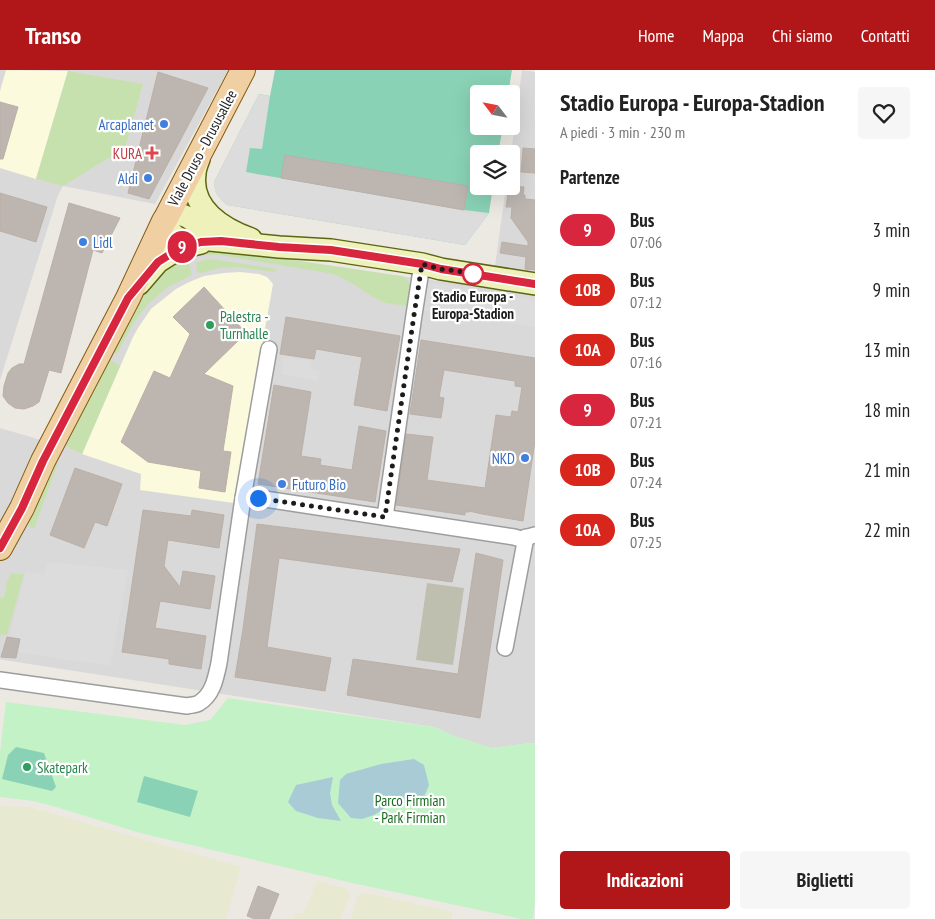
<!DOCTYPE html>
<html lang="it">
<head>
<meta charset="utf-8">
<style>
	:root { --surface:#fff; --page:#f6f6f6; --text:#222; --muted:#767676; --accent:#b11718 }
	body { margin:0; font-family:"PT Sans Narrow",sans-serif; background:var(--page); color:var(--text); height:100vh; display:flex; flex-direction:column; font-size:19px; white-space:nowrap }
	* { box-sizing:border-box; margin:0 }
	p { font-size:16px; color:var(--muted) }
	.icon { flex:none; width:28px; height:28px; fill:none; stroke:currentColor; stroke-width:2; stroke-linecap:round; stroke-linejoin:round }
	.map { position:relative; flex:1; overflow:hidden }
	.panel { display:flex; flex-direction:column; background:var(--surface); width:400px }
	.panel>* { flex:none }
	.badge { padding:0 10px; border-radius:16px; font-size:18px; line-height:32px }
	.needle { width:32px; rotate:302deg }
	.controls { position:absolute; left:470px; top:15px; display:grid; gap:10px }
	.controls a { display:grid; place-items:center; width:50px; height:50px; border-radius:5px; background:var(--surface); box-shadow:0 5px 20px #0002; font-size:25px }
	.you { position:absolute; width:25px; height:25px; margin:-12px; border:4px solid #fff; border-radius:50%; background:#1a73e8; box-shadow:0 0 0 8px #1a73e833 }
	.map>.badge { position:absolute; translate:-50% -50%; box-shadow:0 0 0 2px #fff }
	h2 { padding:0 25px; font-size:19px; line-height:45px }
	.round { display:grid; place-items:center; flex:none; width:52px; height:52px; border-radius:5px; background:var(--page) }
	.overview { display:flex; align-items:center; justify-content:space-between; height:85px; padding:0 25px }
	h1 { font-size:24px; font-weight:700; line-height:38px }
	.action { display:flex; gap:10px; margin-top:auto; padding:10px 25px }
	.action a { flex:1; height:58px; border-radius:5px; background:var(--accent); color:#fff; font-size:20px; font-weight:700; line-height:58px; text-align:center }
	.action a+a { background:var(--page); color:var(--text) }
	ul { padding:0; list-style:none }
	li { display:flex; align-items:center; gap:15px; height:60px; padding:0 25px }
	li div { flex:1 }
	li b { display:block; font-size:19px }
	li em { font-style:normal }
	li .badge { min-width:55px; font-weight:700; text-align:center }
	header { display:flex; align-items:center; gap:30px; box-sizing:border-box; height:70px; padding:0 25px; background:var(--accent); color:#fff }
	header strong { font-size:24px }
	nav { display:flex; gap:28px; margin-inline-start:auto; font-size:18px }
	main { display:flex; flex:1; min-height:0 }
	.map>svg:first-child { display:block }
</style>
</head>
<body>
<header>
<strong>Transo</strong>
<nav><a>Home</a><a>Mappa</a><a>Chi siamo</a><a>Contatti</a></nav>
</header>
<main>
<div class="map">
<svg width="535" height="849" viewBox="0 0 535 849">
	<rect width="100%" height="100%" fill="#ece9e3"/>
	<g fill="#dad9d9">
		<polygon points="0,0 228,0 155,134 63,116 58,125 0,310"/>
		<polygon points="522,0 535,2 535,673 531,673 491,678 454,666 434,657 4,590 0,589 0,358 58,375 134,229 186,184 223,183 492,218 506,116 511,116 511,84"/>
	</g>
	<g fill="#fbfadd">
		<polygon points="6,0 68,1 36,109 0,98 0,21"/>
		<polygon points="240,202 259,204 267,207 273,214 234,433 140,420 141,404 82,384 133,267 138,258 151,239 176,219 187,213 204,206 224,203"/>
	</g>
	<polygon fill="#bfbfaf" points="427,513 464,518 453,595 416,590"/>
	<g fill="#e7e9d0">
		<polygon points="0,736 29,737 241,797 226,849 0,849"/>
		<polygon points="317,811 345,818 350,825 340,849 293,849 296,843 303,844"/>
		<polygon points="366,823 452,842 452,849 351,849 358,825"/>
	</g>
	<g fill="#c7e1ae">
		<polygon points="68,1 143,14 125,78 63,116 36,109"/>
		<path d="M206,179H219L402,206C415,213 410,224 408,236L385,233L371,226L353,214L336,205L322,202L219,185H206Z"/>
		<polygon points="185,183 192,203 190,206 168,217 148,234 133,254 117,284 112,282 146,216"/>
		<polygon points="208,189 217,190 277,199 276,202 236,197 220,198 200,203 197,202 196,193"/>
		<polygon points="109,289 120,296 82,384 69,378 65,373"/>
		<polygon points="58,393 34,459 30,457 29,452 54,394"/>
		<polygon points="11,503 24,504 7,565 1,564 0,569 0,527 3,528 7,518 5,516"/>
	</g>
	<polygon fill="#c4f2c7" points="228,628 434,657 454,666 491,678 531,673 535,673 535,831 533,849 522,849 352,813 140,763 53,736 33,731 0,727 0,682 6,632 185,655 210,650"/>
	<g fill="#89d2b6">
		<path d="M275,0H512L508,24H479V56H503L498,84H479V116H493L489,143L465,175L227,135C218,127 215,124 214,112L259,24L270,26Z"/>
		<polygon points="16,677 44,683 56,717 52,721 2,709 8,685"/>
		<polygon points="144,706 198,721 190,747 137,732"/>
	</g>
	<g fill="#dcdcdc">
		<polygon points="259,24 270,26 262,79 250,78 246,102 464,140 489,143 465,175 227,135 219,128 215,121 214,112"/>
		<polygon points="425,212 535,230 535,257 420,240"/>
		<polygon points="284,287 312,291 310,299 320,301 318,311 281,304"/>
		<polygon points="47,492 128,500 110,596 17,582 20,569 9,567 26,502 44,505"/>
	</g>
	<g fill="#a8cbd5">
		<polygon points="414,689 424,695 429,715 423,729 389,736 374,745 362,749 351,748 338,733 340,710 346,704 381,694"/>
		<polygon points="333,707 330,723 332,735 341,751 318,748 296,741 288,732 296,715"/>
	</g>
	<g fill="#bcb5b0" stroke="#bcb0a7">
		<polygon points="158,2 208,18 149,129 128,123"/>
		<polygon points="0,32 18,37 3,89 0,89"/>
		<polygon points="523,78 535,79 535,103 521,102"/>
		<polygon points="285,85 468,116 464,140 281,108"/>
		<polygon points="509,116 524,117 523,125 525,125 525,129 535,130 535,200 525,199 526,187 500,183 502,172 528,176 528,172 511,148 512,137 506,137"/>
		<polygon points="0,123 47,137 36,172 0,161"/>
		<polygon points="69,133 120,148 102,183 93,180 61,303 49,300 39,332 33,336 24,339 15,338 8,333 3,326 4,316 8,303 12,298 19,294 24,294"/>
		<polygon points="204,217 246,263 204,304 233,316 223,381 231,382 225,422 199,418 201,401 148,392 121,372 154,301 170,308 190,264 173,247"/>
		<polygon points="286,247 400,266 387,341 354,335 362,287 316,279 314,289 280,284"/>
		<polygon points="421,270 535,288 535,371 523,451 482,444 469,441 469,442 465,442 465,445 396,435 406,364 433,367 427,410 485,418 496,345 511,347 512,341 518,342 522,317 515,316 515,311 444,300 439,327 444,328 441,348 410,344"/>
		<polygon points="274,315 311,322 301,386 321,389 320,395 352,400 359,356 386,361 375,432 258,414"/>
		<polygon points="75,398 122,414 107,456 95,452 84,478 50,465"/>
		<polygon points="143,440 191,446 192,440 224,445 219,478 168,470 164,496 180,517 183,501 215,506 210,539 160,531 155,558 206,566 201,599 169,594 169,589 122,582"/>
		<polygon points="257,454 460,479 452,512 279,488 267,577 331,588 325,621 235,607 243,559"/>
		<polygon points="476,483 503,490 480,648 347,625 353,589 458,604"/>
		<polygon points="7,567 20,569 16,588 1,587"/>
		<polygon points="258,816 279,824 269,849 255,849 247,846"/>
	</g>
	<g fill="none" stroke-linecap="round" stroke-linejoin="round">
		<g stroke="#9d9d9d" stroke-width="18">
			<g id="street">
				<polyline points="243,428 269,279"/>
				<polyline points="385,447 414,245 422,194"/>
				<polyline points="505,578 526,467"/>
				<path d="M0,610L187,636C191,635 196,635 199,633C213,625 216,607 219,593L243,428H258L514,467L521,469L535,465"/>
			</g>
		</g>
		<g stroke="#5c6511" stroke-width="24">
			<g id="secondary">
				<path d="M199,89C197,94 195,99 195,104C190,139 223,159 251,169"/>
				<polyline points="166,148 167,155 170,161 176,167 182,169 210,170 279,177 331,180 422,194 441,199 535,214"/>
				<path d="M166,148C183,141 187,147 201,156C207,160 213,162 220,164"/>
				<polyline points="139,214 158,192 180,178 201,173"/>
			</g>
		</g>
		<g stroke="#835c11" stroke-width="26">
			<g id="primary">
				<polyline points="166,148 243,0"/>
				<polyline points="0,478 22,438 43,391 128,228 164,151"/>
			</g>
		</g>
		<use href="#street" stroke="#fff" stroke-width="15"/>
		<use href="#secondary" stroke="#eff1bb" stroke-width="21"/>
		<use href="#primary" stroke="#f0cfa3" stroke-width="24"/>
	</g>
	<g fill="none" stroke-linecap="round" stroke-linejoin="round">
		<g stroke="#fff" stroke-width="11">
			<polyline id="line" points="0,478 22,438 43,391 128,228 158,192 180,178 201,172 221,171 279,177 331,180 422,194 441,199 535,214"/>
		</g>
		<use href="#line" stroke="#d7263d" stroke-width="8"/>
		<polyline stroke="#1c1c1c" stroke-width="5" stroke-dasharray="0 9" points="258,428 385,447 414,245 422,194 441,199 478,204 473,204"/>
	</g>
	<g fill="#3f7fe0" stroke="#fff" stroke-width="2">
		<circle cx="164" cy="54" r="5"/>
		<circle cx="148" cy="108" r="5"/>
		<circle cx="83" cy="172" r="5"/>
		<circle cx="525" cy="388" r="5"/>
		<circle cx="282" cy="414" r="5"/>
	</g>
	<path fill="#e0444e" stroke="#fff" stroke-width="2" d="M149.5 75.5h5v5h5v5h-5v5h-5v-5h-5v-5h5z"/>
	<circle fill="#fff" stroke="#d7263d" stroke-width="2.5" cx="473" cy="204" r="10"/>
	<g fill="#2e9e5b" stroke="#fff" stroke-width="2">
		<circle cx="210" cy="255" r="5"/>
		<circle cx="27" cy="697" r="5"/>
	</g>
	<g text-anchor="middle" dominant-baseline="central" stroke-width="4.5" stroke-linejoin="round" paint-order="stroke">
		<g font-size="15" fill="#366cbe" stroke="#fff" text-anchor="end">
			<text x="154" y="54">Arcaplanet</text>
			<text x="138" y="108">Aldi</text>
			<text x="93" y="172" text-anchor="start">Lidl</text>
			<text x="515" y="388">NKD</text>
			<text x="292" y="414" text-anchor="start">Futuro Bio</text>
		</g>
		<g font-size="15" fill="#1c1c1c" stroke="#fff">
			<text transform="translate(202 78) rotate(-62)">Viale Druso - Drususallee</text>
		</g>
		<g font-size="15" fill="#be3a42" stroke="#fff" text-anchor="end">
			<text x="142" y="83">KURA</text>
		</g>
		<g font-size="15" font-weight="bold" fill="#1c1c1c" stroke="#fff">
			<text x="473" y="226">Stadio Europa -<tspan x="473" dy="17">Europa-Stadion</tspan></text>
		</g>
		<g font-size="15" fill="#27864d" stroke="#fff" text-anchor="start">
			<text x="220" y="246">Palestra -<tspan x="220" dy="17">Turnhalle</tspan></text>
			<text x="37" y="697">Skatepark</text>
		</g>
		<g font-size="15" fill="#186c1e" stroke="#fff">
			<text x="410" y="730">Parco Firmian<tspan x="410" dy="17">- Park Firmian</tspan></text>
		</g>
	</g>
</svg>
<div class="controls">
<a><svg class="needle" viewBox="-14 -14 28 28"><path d="M0-13l5 13h-10z" fill="#e53935"/><path d="M0 13l5-13h-10z" fill="#767676"/></svg></a>
<a><svg class="icon" aria-label="layers" viewBox="0 0 24 24"><path d="M12 4l9 5-9 5-9-5zM3 14l9 5 9-5"/></svg></a>
</div>
<div class="you" style="left:258px;top:428px"></div>
<b class="badge" style="left:182px;top:177px;background:#d7263d;color:#fff">9</b>
</div>
<section class="panel">
<div class="overview"><div><h1>Stadio Europa - Europa-Stadion</h1><p>A piedi · 3 min · 230 m</p></div><a class="round"><svg class="icon" aria-label="heart" viewBox="0 0 24 24"><path d="M12 20l-8-8c-3-5 5-10 8-4 3-6 11-1 8 4z"/></svg></a></div>
<h2>Partenze</h2>
<ul>
<li><span class="badge" style="background:#d7263d;color:#fff">9</span><div><b>Bus</b><p>07:06</p></div><em>3 min</em></li>
<li><span class="badge" style="background:#d9261c;color:#fff">10B</span><div><b>Bus</b><p>07:12</p></div><em>9 min</em></li>
<li><span class="badge" style="background:#d9261c;color:#fff">10A</span><div><b>Bus</b><p>07:16</p></div><em>13 min</em></li>
<li><span class="badge" style="background:#d7263d;color:#fff">9</span><div><b>Bus</b><p>07:21</p></div><em>18 min</em></li>
<li><span class="badge" style="background:#d9261c;color:#fff">10B</span><div><b>Bus</b><p>07:24</p></div><em>21 min</em></li>
<li><span class="badge" style="background:#d9261c;color:#fff">10A</span><div><b>Bus</b><p>07:25</p></div><em>22 min</em></li>
</ul>
<div class="action"><a>Indicazioni</a><a>Biglietti</a></div>
</section>
</main>
</body>
</html>
